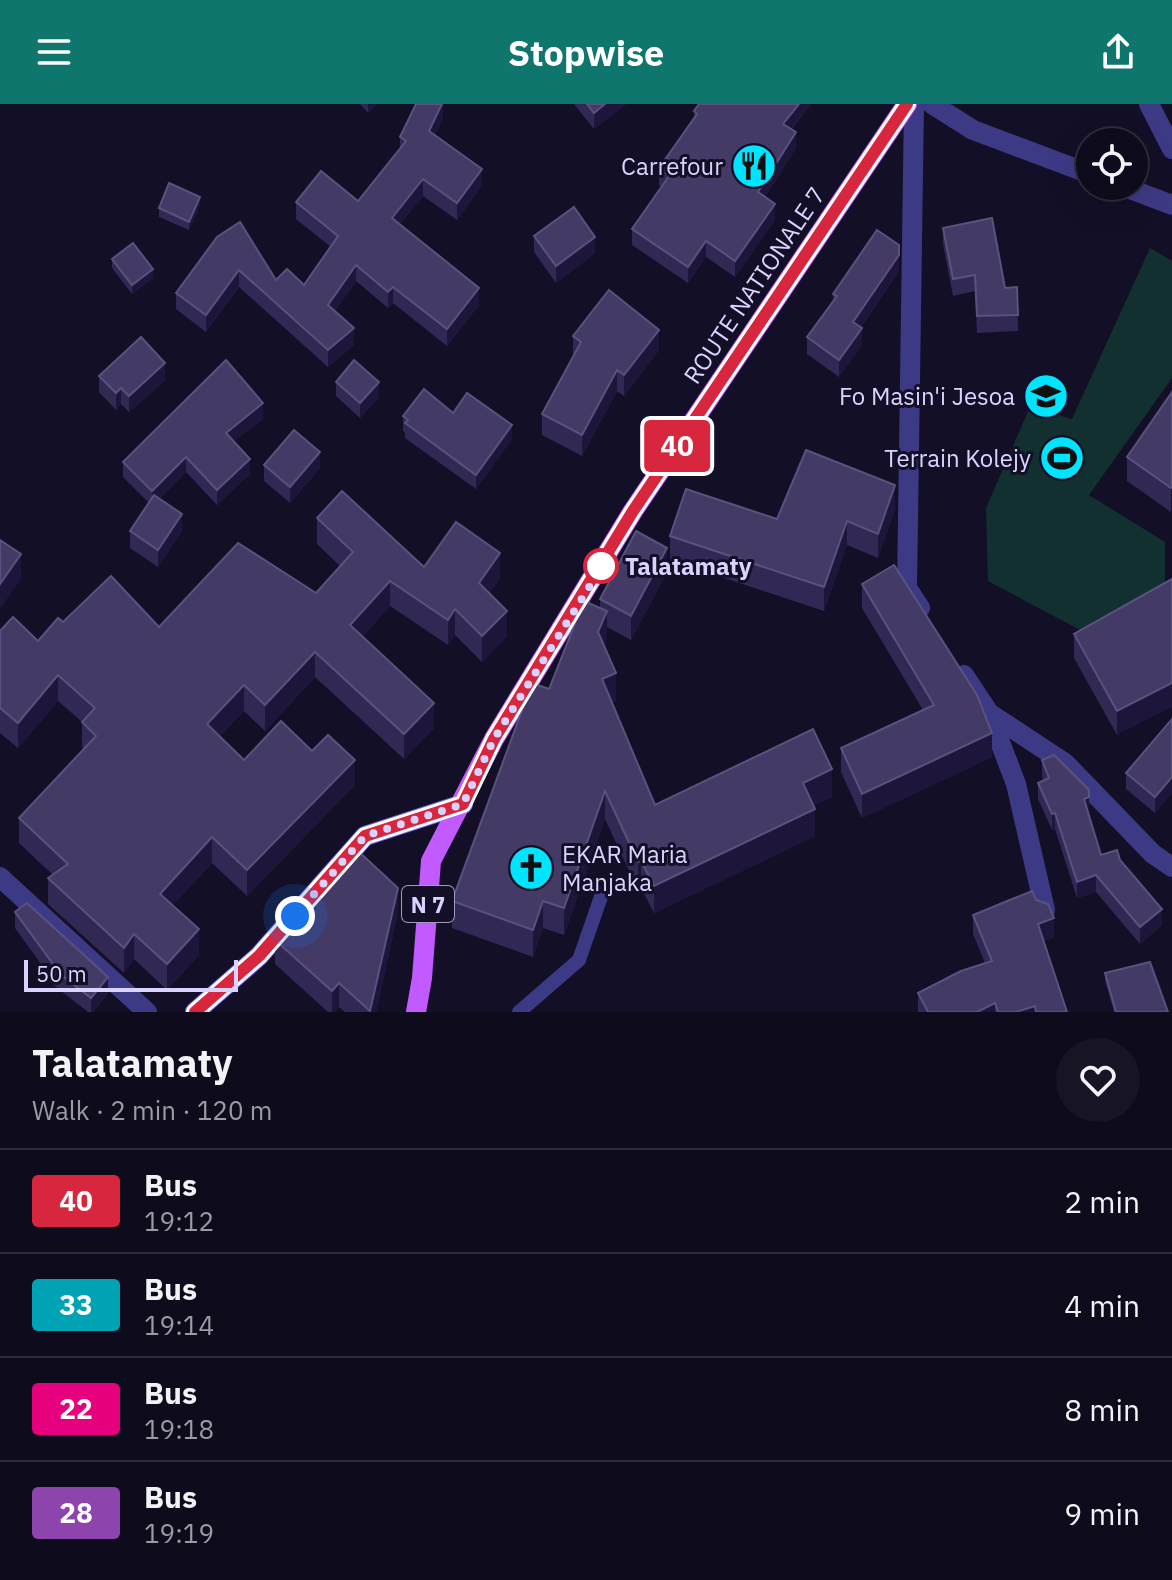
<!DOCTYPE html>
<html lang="en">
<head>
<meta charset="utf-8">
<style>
	:root { --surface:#0e0b1c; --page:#171425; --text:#f1f3f6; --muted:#9b9ba3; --line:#2e2b3b; --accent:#0f766e }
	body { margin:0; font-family:"IBM Plex Sans",sans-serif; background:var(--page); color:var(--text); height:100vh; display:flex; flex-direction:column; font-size:30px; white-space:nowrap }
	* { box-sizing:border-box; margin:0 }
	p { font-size:26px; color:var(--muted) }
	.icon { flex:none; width:44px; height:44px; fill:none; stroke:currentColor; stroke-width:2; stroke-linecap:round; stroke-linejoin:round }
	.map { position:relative; height:908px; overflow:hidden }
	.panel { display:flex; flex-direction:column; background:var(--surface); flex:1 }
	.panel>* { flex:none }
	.badge { padding:0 16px; border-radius:6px; font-size:28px; line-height:52px }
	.fabs { position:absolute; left:1076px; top:24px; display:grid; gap:16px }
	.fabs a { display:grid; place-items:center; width:72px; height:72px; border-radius:50%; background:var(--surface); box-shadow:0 8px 32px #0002,0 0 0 2px var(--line); font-size:40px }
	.scale { position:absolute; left:24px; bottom:20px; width:214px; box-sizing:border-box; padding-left:8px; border:4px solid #d9d4ff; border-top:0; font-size:22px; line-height:28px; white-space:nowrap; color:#d9d4ff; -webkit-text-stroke:6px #130f26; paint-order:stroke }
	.you { position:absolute; width:40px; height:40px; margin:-20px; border:6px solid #fff; border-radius:50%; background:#1a73e8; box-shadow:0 0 0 12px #1a73e833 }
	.map>.badge { position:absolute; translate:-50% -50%; box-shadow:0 0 0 4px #fff }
	.round { display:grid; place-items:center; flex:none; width:84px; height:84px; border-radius:42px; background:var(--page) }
	.headline { display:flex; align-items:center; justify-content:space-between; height:136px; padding:0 32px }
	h1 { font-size:38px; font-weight:700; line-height:60px }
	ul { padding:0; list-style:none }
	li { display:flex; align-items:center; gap:24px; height:104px; padding:0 32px; border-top:2px solid var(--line) }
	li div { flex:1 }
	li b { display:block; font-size:30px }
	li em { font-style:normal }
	li .badge { min-width:88px; font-weight:700; text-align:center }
	header { display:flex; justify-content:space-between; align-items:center; height:104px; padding:0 32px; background:var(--accent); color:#fff; font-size:36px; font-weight:700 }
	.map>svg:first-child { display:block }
</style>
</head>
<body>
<header><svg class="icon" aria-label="menu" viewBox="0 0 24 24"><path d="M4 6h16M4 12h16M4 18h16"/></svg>Stopwise<svg class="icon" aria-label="share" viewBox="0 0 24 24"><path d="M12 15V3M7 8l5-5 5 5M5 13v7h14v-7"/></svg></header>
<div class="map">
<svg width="1172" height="908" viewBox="0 0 1172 908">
	<rect width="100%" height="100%" fill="#130f26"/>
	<polygon fill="#12302f" points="1150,144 1172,157 1172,274 1089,391 1165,438 1165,487 1080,526 988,477 986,404 1030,303 1072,315"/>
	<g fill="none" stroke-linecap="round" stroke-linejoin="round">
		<polyline stroke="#3d3a85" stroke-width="14" points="519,908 579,856 603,787"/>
		<g stroke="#3d3a85" stroke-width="20">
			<polyline points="914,0 907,484 920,504"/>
			<polyline points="932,0 973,26 1090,70"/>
			<polyline points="1149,0 1172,45"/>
			<polyline points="1122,82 1172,101"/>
			<polyline points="964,571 989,609 1065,659 1153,750 1172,763"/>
			<polyline points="989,609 1016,680 1045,806"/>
			<polyline points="0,773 147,908"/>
		</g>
		<polyline stroke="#6f6bff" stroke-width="20" points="195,908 259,852 365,732 463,700"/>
		<polyline stroke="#c25bff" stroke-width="20" points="416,908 422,874 431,757 494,635 633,407 907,0"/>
	</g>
	<g fill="#312854">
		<polygon points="360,0 377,0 368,9"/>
		<polygon points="443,0 443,14 435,31 482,81 457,116 423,92 400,120 479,201 447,242 393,199 388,204 356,177 335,207 354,241 328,263 239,183 206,228 176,205 176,189 217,133 276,176 304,181 331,143 296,115 296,98 358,97 400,45 400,33"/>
		<polygon points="574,0 626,0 594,25"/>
		<polygon points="811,0 792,25 796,44 765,93 775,116 735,173 706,153 688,179 632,141 632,125 662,83 659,81 659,64 694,15 694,7"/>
		<polygon points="200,101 189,126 159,113 159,104"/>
		<polygon points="943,124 1005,184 1017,183 1018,227 977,229 975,187 953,192 943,140"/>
		<polygon points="534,132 595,149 556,179 534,148"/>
		<polygon points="899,141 899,167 861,223 862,241 839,273 807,250 807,233 833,197 833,190"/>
		<polygon points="112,155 153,174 132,190 112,164"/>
		<polygon points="573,232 659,246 624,292 617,287 582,352 542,331 542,310 573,253"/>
		<polygon points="99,272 165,276 129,308 121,300 116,306 99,288"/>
		<polygon points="336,278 379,293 360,314 336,292"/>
		<polygon points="1172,288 1171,408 1127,377 1127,353"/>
		<polygon points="453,309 512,335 476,385 405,334 405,329 403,327 403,312"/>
		<polygon points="263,315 234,337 250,370 217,401 186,368 159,395 182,427 158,463 130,444 130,427 149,399 123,373 123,358"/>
		<polygon points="264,361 320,364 290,399 264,377"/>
		<polygon points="895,405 878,454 847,441 824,507 670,456 670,432 777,415"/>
		<polygon points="317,414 424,463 500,475 489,489 507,532 482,558 455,531 448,541 390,502 362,533 434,624 404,655 315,573 265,627 244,607 220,632 244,656 312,647 355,681 247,792 212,759 173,801 199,851 167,886 134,855 124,869 48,800 48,774 53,771 19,739 19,714 84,645 82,643 82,618 58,597 18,644 0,629 0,527 38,537 63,518 159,523 316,489 340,462 317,440"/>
		<polygon points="667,468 631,536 607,523 607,534 604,542 616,597 611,598 655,701 832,693 813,702 815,732 654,809 641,784 638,786 605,715 564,831 543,824 533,853 452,824 452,797 549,585 600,504 600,495"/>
		<polygon points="1172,475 1117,631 1074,554 1074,530"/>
		<polygon points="862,480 992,653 862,714 841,668 841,644 923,606 862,504"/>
		<polygon points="1172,615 1172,689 1155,709 1126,685 1126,669"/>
		<polygon points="1042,656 1089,709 1088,710 1101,751 1120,756 1162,821 1140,840 1096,788 1077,794 1055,725 1052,726 1038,695 1038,679 1043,676 1042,673"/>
		<polygon points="15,808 108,889 93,908 88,908 51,879 51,874 15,824"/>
		<polygon points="398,808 376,908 345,908 339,903 335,908 328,908 275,860 275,836"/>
		<polygon points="973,811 1054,833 1044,837 1067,908 918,908 918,889 985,859 973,830"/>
		<polygon points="1105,869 1168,908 1114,908 1105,877"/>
	</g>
	<g fill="#1d163a">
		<polygon points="368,0 377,0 368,9"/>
		<polygon points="442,0 443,0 443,14 429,43 429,27"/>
		<polygon points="605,0 626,0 594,25 594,9"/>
		<polygon points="799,0 811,0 783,36 783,20"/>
		<polygon points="796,28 796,44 758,104 758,88"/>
		<polygon points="482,65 482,81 457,116 457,99"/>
		<polygon points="423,75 423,92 392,130 392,114"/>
		<polygon points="200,93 200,101 189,126 189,118"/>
		<polygon points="775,100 775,116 735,173 735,157"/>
		<polygon points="595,133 595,149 556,179 556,162"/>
		<polygon points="706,137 706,153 688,179 688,163"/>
		<polygon points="899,151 899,167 853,234 853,218"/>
		<polygon points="356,161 356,177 328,217 328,201"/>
		<polygon points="153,165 153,174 132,190 132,181"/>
		<polygon points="239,166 239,183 206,228 206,211"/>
		<polygon points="393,183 393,199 388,204 388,188"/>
		<polygon points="479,184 479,201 447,242 447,225"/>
		<polygon points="354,224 354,241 328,263 328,246"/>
		<polygon points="862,224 862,241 839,273 839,256"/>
		<polygon points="659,226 659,246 624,292 624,271"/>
		<polygon points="165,259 165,276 129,308 129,292"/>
		<polygon points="617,266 617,287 582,352 582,331"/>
		<polygon points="379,278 379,293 360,314 360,299"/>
		<polygon points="121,284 121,300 116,306 116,289"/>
		<polygon points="263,299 263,315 226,344 226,329"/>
		<polygon points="512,321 512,335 476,385 476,371"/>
		<polygon points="320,348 320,364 290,399 290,383"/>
		<polygon points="186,353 186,368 152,402 152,387"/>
		<polygon points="250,355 250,370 217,401 217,386"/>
		<polygon points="895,381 895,405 878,454 878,430"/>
		<polygon points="182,410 182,427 158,463 158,446"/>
		<polygon points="847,417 847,441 824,507 824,483"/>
		<polygon points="667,444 667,468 631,536 631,512"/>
		<polygon points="500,449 500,475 479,504 479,479"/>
		<polygon points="21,450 21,475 0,505 0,480"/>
		<polygon points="390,477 390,502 350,547 350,521"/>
		<polygon points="455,505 455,531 448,541 448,516"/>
		<polygon points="507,507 507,532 482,558 482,532"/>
		<polygon points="607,507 607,534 598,556 598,528"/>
		<polygon points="315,548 315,573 265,627 265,601"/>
		<polygon points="616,569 616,597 602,602 602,575"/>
		<polygon points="58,571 58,597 18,644 18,619"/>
		<polygon points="1172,579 1172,603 1117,631 1117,607"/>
		<polygon points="244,581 244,607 207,646 207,620"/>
		<polygon points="434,599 434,624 404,655 404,630"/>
		<polygon points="992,629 992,653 862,714 862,690"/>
		<polygon points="355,656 355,681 247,792 247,766"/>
		<polygon points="832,665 832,693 803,707 803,679"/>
		<polygon points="1172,673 1172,689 1155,709 1155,693"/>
		<polygon points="605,687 605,715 564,831 564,804"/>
		<polygon points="1089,693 1089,709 1084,712 1084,695"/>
		<polygon points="815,705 815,732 654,809 654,782"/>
		<polygon points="1055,709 1055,725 1052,726 1052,710"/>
		<polygon points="212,733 212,759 160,815 160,790"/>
		<polygon points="641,757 641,784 638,786 638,758"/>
		<polygon points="1096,771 1096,788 1077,794 1077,778"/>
		<polygon points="398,784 398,808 376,908 370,908"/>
		<polygon points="543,797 543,824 533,853 533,826"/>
		<polygon points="1162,805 1162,821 1140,840 1140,823"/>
		<polygon points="1054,814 1054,833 1038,839 1038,820"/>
		<polygon points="199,825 199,851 167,886 167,860"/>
		<polygon points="134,830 134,855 124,869 124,844"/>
		<polygon points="108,873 108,889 93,908 91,908 91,894"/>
		<polygon points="339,879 339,903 335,908 332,908 332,887"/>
		<polygon points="995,899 995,908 977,908"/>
		<polygon points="1035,902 1035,908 1016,908"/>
	</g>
	<g fill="#433a66" stroke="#5a527e" stroke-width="2">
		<polygon points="416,0 442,0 429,27 482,65 457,99 423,75 392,114 479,184 447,225 393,183 388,188 356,161 328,201 354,224 328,246 239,166 206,211 176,189 217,133 240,118 276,176 287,165 304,181 338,132 296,98 321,67 358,97 406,37 400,33"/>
		<polygon points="587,0 605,0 594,9"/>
		<polygon points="699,0 799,0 783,20 796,28 758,88 775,100 735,157 706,137 688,163 632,125 669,72 659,64 697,10 694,7"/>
		<polygon points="169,79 200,93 189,118 159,104"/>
		<polygon points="574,103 595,133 556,162 534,132"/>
		<polygon points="992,114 1005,184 1017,183 1018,211 977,212 975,171 953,175 943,124"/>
		<polygon points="877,126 899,141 899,151 853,218 862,224 839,256 807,233 837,192 833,190"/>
		<polygon points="133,139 153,165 132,181 112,155"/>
		<polygon points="609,186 659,226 624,271 617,266 582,331 542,310 581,238 573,232"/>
		<polygon points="141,233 165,259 129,292 121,284 116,289 99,272"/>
		<polygon points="226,256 263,299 226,329 250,355 217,386 186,353 152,387 123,358"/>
		<polygon points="354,256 379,278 360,299 336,278"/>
		<polygon points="424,285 453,309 467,289 512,321 476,371 405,319 408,316 403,312"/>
		<polygon points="1172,288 1172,383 1171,384 1127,353"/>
		<polygon points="294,326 320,348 290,383 264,361"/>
		<polygon points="806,346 895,381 878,430 847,417 824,483 670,432 686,385 777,415"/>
		<polygon points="342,387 424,463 456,418 500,449 479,479 507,507 482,532 455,505 448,516 390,477 350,521 434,599 404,630 315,548 265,601 244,581 207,620 244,656 281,617 312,647 328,631 355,656 247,766 212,733 160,790 199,825 167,860 134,830 124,844 48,774 68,760 19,714 96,632 82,618 95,604 58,571 18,619 0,604 0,527 13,513 38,537 58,514 63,518 111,472 159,523 238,439 316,489 353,448 317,414"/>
		<polygon points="154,391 182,410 158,446 130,427"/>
		<polygon points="636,427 667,444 631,512 600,495"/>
		<polygon points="0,436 21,450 0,480"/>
		<polygon points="894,461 977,591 992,629 862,690 841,644 934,601 862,480"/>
		<polygon points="1172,475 1172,579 1117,607 1074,530"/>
		<polygon points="584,497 607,507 598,528 616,569 602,575 655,701 813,625 832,665 803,679 815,705 654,782 641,757 638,758 605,687 564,804 543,797 533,826 452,797 532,579 549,585"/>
		<polygon points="1172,615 1172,673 1155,693 1126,669"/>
		<polygon points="1054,651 1089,686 1089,693 1084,695 1101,751 1117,746 1120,756 1162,805 1140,823 1096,771 1077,778 1055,709 1052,710 1038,679 1049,674 1042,656"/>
		<polygon points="357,746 398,784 370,907 339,879 332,887 275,836"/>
		<polygon points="1032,787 1036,796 1048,800 1054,814 1038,820 1067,908 1036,908 1035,902 1016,908 998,908 995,899 977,908 928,908 918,889 961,867 992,857 973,811"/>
		<polygon points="27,799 108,873 91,894 51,863 53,860 15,808"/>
		<polygon points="1150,858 1168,908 1116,908 1105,869"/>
	</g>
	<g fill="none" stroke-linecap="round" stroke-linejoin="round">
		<g stroke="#fff" stroke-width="18">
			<polyline id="line" points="195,908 259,852 365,732 463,700 494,635 633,407 907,0"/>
		</g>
		<use href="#line" stroke="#d7263d" stroke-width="12"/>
		<polyline stroke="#d9d4ff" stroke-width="8" stroke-dasharray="0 14.4" points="295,812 365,732 463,700 494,635 608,453 601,462"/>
	</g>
	<defs>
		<g id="restaurant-disc" transform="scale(2.3)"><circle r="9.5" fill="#00e5ff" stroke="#130f26"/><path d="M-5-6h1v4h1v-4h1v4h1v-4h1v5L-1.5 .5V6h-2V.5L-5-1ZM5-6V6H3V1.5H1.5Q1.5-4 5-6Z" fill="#111"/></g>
		<g id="school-disc" transform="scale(2.3)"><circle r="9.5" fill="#00e5ff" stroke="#130f26"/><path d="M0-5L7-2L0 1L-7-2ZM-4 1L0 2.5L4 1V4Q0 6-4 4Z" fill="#111"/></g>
		<g id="stadium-disc" transform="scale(2.3)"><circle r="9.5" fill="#00e5ff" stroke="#130f26"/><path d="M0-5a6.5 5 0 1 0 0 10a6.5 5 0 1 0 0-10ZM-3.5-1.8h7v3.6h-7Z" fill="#111"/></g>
		<g id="church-disc" transform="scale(2.3)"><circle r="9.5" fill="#00e5ff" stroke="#130f26"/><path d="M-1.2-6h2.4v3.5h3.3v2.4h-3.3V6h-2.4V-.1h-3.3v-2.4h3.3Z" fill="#111"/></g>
	</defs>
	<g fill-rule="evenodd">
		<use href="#restaurant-disc" x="754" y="62"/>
		<use href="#school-disc" x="1046" y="292"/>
		<use href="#stadium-disc" x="1062" y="354"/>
		<use href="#church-disc" x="531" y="764"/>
	</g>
	<circle fill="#fff" stroke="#d7263d" stroke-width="4" cx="601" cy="462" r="16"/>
	<g text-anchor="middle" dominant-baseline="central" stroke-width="6" stroke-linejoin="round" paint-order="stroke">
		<rect fill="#130f26" stroke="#9e99be" stroke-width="2" x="402" y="782" width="52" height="36" rx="6"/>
		<g font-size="22" font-weight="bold" fill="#d9d4ff">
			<text x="428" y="800">N 7</text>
		</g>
		<g font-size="24" fill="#d9d4ff" stroke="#130f26" text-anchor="end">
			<text x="723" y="62">Carrefour</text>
			<text x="1015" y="292">Fo Masin'i Jesoa</text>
			<text x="1031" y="354">Terrain Kolejy</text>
			<text x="562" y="750" text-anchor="start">EKAR Maria<tspan x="562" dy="28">Manjaka</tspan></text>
		</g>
		<g font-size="24" fill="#d9d4ff" stroke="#130f26">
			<text transform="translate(754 181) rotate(-56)">ROUTE NATIONALE 7</text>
		</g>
		<g font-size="24" font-weight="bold" fill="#d9d4ff" stroke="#130f26" text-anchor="start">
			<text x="625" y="462">Talatamaty</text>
		</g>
	</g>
</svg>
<div class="fabs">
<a><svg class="icon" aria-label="locate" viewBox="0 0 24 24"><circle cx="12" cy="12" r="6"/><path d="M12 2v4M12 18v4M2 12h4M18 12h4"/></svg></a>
</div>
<div class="scale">50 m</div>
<div class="you" style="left:295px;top:812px"></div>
<b class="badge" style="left:677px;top:342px;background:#d7263d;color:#fff">40</b>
</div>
<section class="panel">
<div class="headline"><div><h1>Talatamaty</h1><p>Walk · 2 min · 120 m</p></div><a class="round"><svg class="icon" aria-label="heart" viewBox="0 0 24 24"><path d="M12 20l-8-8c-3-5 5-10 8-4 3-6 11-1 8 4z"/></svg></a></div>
<ul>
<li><span class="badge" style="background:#d7263d;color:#fff">40</span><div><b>Bus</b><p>19:12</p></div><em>2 min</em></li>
<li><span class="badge" style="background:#00a3b4;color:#fff">33</span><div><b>Bus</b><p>19:14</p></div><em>4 min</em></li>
<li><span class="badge" style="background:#e6007e;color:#fff">22</span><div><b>Bus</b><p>19:18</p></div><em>8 min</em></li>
<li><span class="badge" style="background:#8e44ad;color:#fff">28</span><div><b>Bus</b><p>19:19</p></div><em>9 min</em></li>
</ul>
</section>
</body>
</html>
